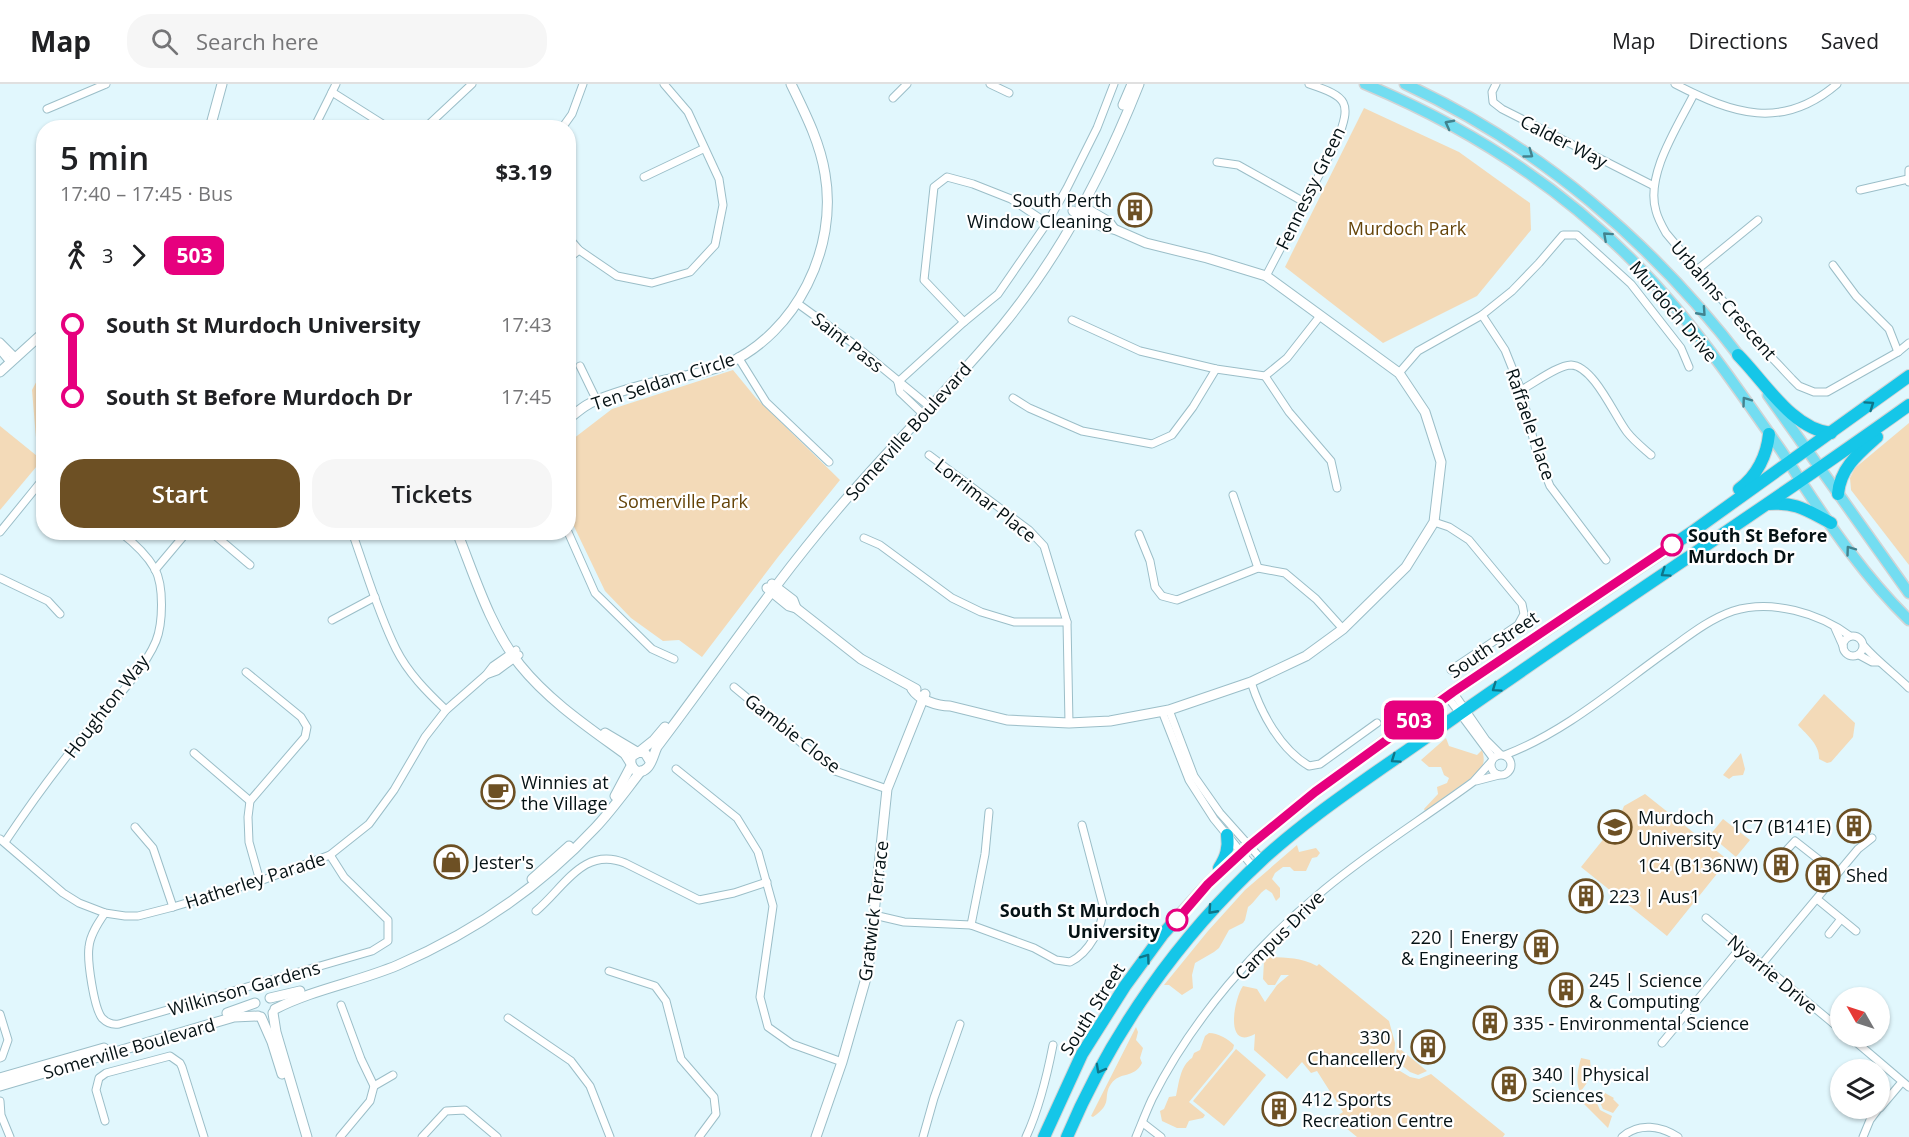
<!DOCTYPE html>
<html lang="en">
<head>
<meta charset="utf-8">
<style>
	:root { --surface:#fff; --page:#f6f6f6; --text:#202124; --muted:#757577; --line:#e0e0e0; --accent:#6d5024 }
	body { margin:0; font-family:"Open Sans",sans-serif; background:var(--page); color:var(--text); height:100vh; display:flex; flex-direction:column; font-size:22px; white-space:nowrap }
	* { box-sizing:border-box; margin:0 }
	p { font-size:20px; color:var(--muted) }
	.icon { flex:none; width:33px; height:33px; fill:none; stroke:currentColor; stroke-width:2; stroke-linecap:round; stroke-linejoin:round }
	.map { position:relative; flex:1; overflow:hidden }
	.details { position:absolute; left:36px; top:36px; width:540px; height:420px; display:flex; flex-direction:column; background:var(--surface); border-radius:24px; box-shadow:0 2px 4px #0004 }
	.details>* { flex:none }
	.badge { padding:0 12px; border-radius:9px; font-size:21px; line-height:39px }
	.needle { width:39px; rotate:309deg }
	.controls { position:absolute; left:1830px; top:903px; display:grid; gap:12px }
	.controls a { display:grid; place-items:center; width:60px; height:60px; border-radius:50%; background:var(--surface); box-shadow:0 2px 4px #0004; font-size:30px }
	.map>.badge { position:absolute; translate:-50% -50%; box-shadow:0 0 0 3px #fff }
	.legs { display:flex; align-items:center; gap:9px; height:66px; padding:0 24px; font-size:20px }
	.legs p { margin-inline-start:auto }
	.summary { display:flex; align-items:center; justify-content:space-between; height:102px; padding:0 24px }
	h1 { font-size:33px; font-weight:600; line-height:45px }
	.action { display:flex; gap:12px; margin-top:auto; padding:12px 24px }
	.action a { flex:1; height:69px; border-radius:24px; background:var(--accent); color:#fff; font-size:24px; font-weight:600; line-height:69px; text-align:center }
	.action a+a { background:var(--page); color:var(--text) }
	ul { padding:0 24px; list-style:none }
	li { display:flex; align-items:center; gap:21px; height:72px; font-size:22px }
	li i { display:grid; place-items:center; width:9px; height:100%; margin:0 8px; background:currentColor }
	li i::after { content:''; width:15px; height:15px; margin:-8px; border:4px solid; border-radius:50%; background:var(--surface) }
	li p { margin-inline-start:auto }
	li:first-child i { background:linear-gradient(#0000 50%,currentColor 0) }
	li:last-child i { background:linear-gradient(currentColor 50%,#0000 0) }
	header { display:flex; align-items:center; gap:36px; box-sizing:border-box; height:84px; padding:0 30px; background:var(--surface); border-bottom:2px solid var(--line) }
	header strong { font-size:28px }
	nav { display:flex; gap:33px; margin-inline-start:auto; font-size:21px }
	.search { width:420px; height:54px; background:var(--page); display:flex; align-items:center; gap:15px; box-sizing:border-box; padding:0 21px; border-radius:24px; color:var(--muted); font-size:22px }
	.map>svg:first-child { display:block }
</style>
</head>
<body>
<header>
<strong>Map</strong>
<div class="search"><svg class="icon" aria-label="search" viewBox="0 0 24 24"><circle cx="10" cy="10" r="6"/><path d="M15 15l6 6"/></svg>Search here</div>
<nav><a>Map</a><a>Directions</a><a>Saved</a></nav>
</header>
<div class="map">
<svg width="1909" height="1053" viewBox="0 0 1909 1053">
	<rect width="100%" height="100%" fill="#e1f7fd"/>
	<g fill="#f3dab8">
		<polygon points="1364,24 1459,68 1530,119 1531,146 1477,212 1383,259 1285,183"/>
		<polygon points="43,285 43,360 36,354 32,306"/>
		<polygon points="733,286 756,314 840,396 778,473 702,573 679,556 663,557 631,534 605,507 569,432 569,358 612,325"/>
		<polygon points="1909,339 1909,481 1851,406 1850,394 1855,384"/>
		<polygon points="0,342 42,376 0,426"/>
		<path d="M1824,610L1855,639L1853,653L1831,678L1827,679L1819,675C1820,661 1807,651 1798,641Z"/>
		<path d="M1446,654L1449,662L1477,671L1482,666C1486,678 1483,684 1474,692L1425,727L1424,725L1438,710L1437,703L1447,699L1449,694L1444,691L1441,683H1429L1421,676Z"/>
		<polygon points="1741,669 1745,685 1743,691 1733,692 1729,695 1723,691"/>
		<polygon points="1645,710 1728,776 1667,852 1581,783 1618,737 1624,722"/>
		<polygon points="1723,735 1750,756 1736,773 1710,751"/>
		<path d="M1297,761L1299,768L1316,764L1320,769L1317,773L1312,774L1306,787H1294L1290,783H1283L1275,789L1272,795L1280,804V813L1276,817L1272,809L1266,805C1259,809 1255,818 1248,823L1245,836L1243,839L1229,846L1219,864L1214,868L1195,879L1192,891L1193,904L1182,911L1169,901H1164L1208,847L1245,806Z"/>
		<path d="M1270,873C1288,874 1300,873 1317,882L1319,880L1389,937L1395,959L1394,975L1400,987L1410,993L1419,995L1431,990L1505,1050L1503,1053H1357L1334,1034L1343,1028L1317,987L1311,989L1302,978L1287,995L1254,966L1255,950C1224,967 1234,915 1243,902L1257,905L1265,918L1277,901L1289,891H1281L1275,901H1268L1263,895L1264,877Z"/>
		<path d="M1136,943L1138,948L1136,956L1143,964L1140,974L1142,979C1134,995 1120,987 1111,1000C1102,1013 1114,1019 1093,1033L1091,1032Z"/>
		<path d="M1209,949C1218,949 1228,955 1234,961L1233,965L1189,1018L1205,1031L1203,1034L1189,1037L1186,1044H1177L1162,1037L1160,1027L1164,1025L1169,1013L1176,1012C1179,999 1180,982 1192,974L1194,969L1200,966L1205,952Z"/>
		<polygon points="1397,964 1399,964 1427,987 1418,991 1410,988 1400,980 1399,969 1396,969"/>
		<polygon points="1236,965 1266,991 1224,1042 1193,1017"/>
		<path d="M1581,974L1590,976C1592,990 1589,998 1580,1008C1575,997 1578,985 1581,974Z"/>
		<polygon points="1605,1009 1614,1014 1613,1015 1619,1021 1613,1029 1603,1025 1599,1016"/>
		<polygon points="1583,1015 1596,1017 1600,1026 1612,1032 1608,1044 1581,1017"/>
	</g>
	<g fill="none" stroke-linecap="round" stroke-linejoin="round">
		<g stroke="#9bbec8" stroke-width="9">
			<g id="street">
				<polyline points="990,0 1009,9"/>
				<polyline points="1496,0 1492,8 1493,18 1502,25 1654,102"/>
				<path d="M1675,0C1733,30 1782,47 1837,0"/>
				<polyline points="332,8 389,44"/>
				<path d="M1694,10C1678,42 1645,91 1656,127C1658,135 1662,142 1666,149L1760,261L1792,295L1799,302L1814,308H1827L1898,268L1909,259"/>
				<polyline points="893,14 907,0"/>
				<polyline points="47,25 106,0"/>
				<polyline points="314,44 336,0"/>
				<polyline points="425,44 472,0"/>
				<polyline points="562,44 572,30 583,0"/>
				<polyline points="1217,78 1238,81 1304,118"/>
				<polyline points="1909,86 1909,98"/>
				<polyline points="644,93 703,65"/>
				<polyline points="1860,106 1908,95"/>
				<polyline points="568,153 579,166 617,192 652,199 690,188 715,161 723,121 719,95 688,28 664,0"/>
				<polyline points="568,175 579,166"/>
				<polyline points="1833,181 1856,212 1889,245 1898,268"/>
				<polyline points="1698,185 1758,136"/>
				<path d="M1266,192L1337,57C1352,18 1348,13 1309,0"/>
				<polyline points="797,219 851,258 930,323"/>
				<polyline points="1482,231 1505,266 1521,306 1537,370 1550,402 1606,476"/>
				<polyline points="1072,236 1140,267 1216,285 1265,292 1287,274 1320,232"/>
				<polyline points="964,238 924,196 934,103 947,93 973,100 1011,115 1047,139"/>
				<polyline points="0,258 15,273"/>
				<polyline points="0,266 10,278"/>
				<polyline points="738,273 766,318 829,378"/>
				<polyline points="580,282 597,317"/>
				<polyline points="1399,289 1418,267 1482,231 1512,207 1539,179 1563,151 1577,151 1631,200 1681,264 1689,283"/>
				<polyline points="1265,292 1289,328 1331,377 1337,404"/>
				<polyline points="898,298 964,238 998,210 1047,139 1067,104 1097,44 1114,0"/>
				<polyline points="898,298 900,308 923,330"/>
				<path d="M1521,306C1533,300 1558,281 1571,281C1594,282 1615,333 1627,348C1634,357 1643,364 1651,371"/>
				<polyline points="1013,314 1029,324 1082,347 1152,360 1172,351 1193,323 1216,285"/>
				<polyline points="929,371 1029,446 1044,462 1067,538 1069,639"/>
				<polyline points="1233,411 1258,484"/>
				<polyline points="1434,438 1449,443 1469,456 1522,520 1524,530 1518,541 1451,586"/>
				<polyline points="0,448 39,400 44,398"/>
				<polyline points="211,448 250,481"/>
				<path d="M352,448C366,487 378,529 396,565C408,589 427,608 446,626"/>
				<polyline points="568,448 595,509 652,565 674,575"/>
				<polyline points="1139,450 1150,477 1155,503 1162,512 1177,516 1258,484 1285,489 1316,515 1343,545"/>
				<polyline points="864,454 880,461 952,514 981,528 1014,538 1067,538"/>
				<polyline points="155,486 187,448"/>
				<polyline points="0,494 48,517 60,530"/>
				<polyline points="332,536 375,513"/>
				<polyline points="1835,544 1843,562"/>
				<circle cx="1853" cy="562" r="10"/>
				<path d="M1864,562C1878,578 1894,589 1909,604"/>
				<polyline points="1859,571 1872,578 1879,578"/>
				<polyline points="246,588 301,633 307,643 305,653 250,717 248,733 249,758 260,797"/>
				<polyline points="486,591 497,587 519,571"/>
				<path d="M1251,598C1261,629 1280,665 1309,682L1320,680L1377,639"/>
				<polyline points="734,603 835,687 887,705"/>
				<polyline points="1453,608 1486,656 1500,670"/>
				<polyline points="1447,612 1493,674"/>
				<polyline points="1169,626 1194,692 1220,729 1262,776"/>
				<polyline points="1162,627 1189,696 1214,735 1254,784"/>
				<polyline points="194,669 250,717"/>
				<circle cx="1501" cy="681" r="10"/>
				<path d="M1505,671C1563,649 1613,606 1663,570C1686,554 1707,536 1733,527C1772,515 1819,529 1850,552"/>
				<polyline points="676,685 737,734 758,768 773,822 760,913 768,943 792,960 842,978"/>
				<polyline points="1476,697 1499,691"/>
				<polyline points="135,743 153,764 173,823"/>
				<polyline points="0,755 63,809 79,819 105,829 125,832 138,832 173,823 260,797 330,771 369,740 394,706 425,653 446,626 486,591 493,582 516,566"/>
				<path d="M5,758C27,725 50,693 75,662C99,632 142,591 156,557C163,539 164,502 155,485C147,471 133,458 120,448"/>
				<polyline points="1783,770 1795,757 1837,790"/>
				<polyline points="1817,815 1856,847"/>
				<path d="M536,827C564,804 583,762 625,779L699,816L734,809L767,798"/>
				<path d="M105,829C98,839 90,851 89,863C87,877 94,924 102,934C107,939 113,941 119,940L372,867L388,857V836L344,793L330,771"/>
				<path d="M874,831L904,838L971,841L1034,864L1056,876L1070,878C1089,869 1104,842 1103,821L1082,741"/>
				<polyline points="1706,834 1840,945"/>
				<polyline points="971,841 985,770 989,728"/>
				<polyline points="1829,850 1841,835"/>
				<polyline points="1762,880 1858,765 1872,754"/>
				<polyline points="609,887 655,902 666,917 681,975 714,1013 716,1030 699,1053"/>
				<polyline points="0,930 8,956 2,973 0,974"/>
				<polyline points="508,934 571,977 590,1002 610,1053"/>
				<polyline points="1833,939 1840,931"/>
				<polyline points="1849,952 1909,1003"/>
				<polyline points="1662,959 1741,863"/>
				<polyline points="374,1002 393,991"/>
				<polyline points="0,1017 1,1031 10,1053"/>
				<polyline points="1880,1024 1902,998"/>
				<polyline points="105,1037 96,1006 99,994 106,989 170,972 180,979 182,983 204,1053"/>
				<polyline points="1143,1039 1161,1053"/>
				<polyline points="340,1053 370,1017 374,1002 361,975 341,921"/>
				<polyline points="422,1053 446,1027 465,1026 497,1053"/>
				<polyline points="923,1053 934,1014 960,940"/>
				<path d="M1026,1053C1039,1025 1047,992 1053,961"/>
				<path d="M1136,1053C1141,1041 1146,1028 1152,1015C1192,935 1256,862 1325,805C1372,766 1424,734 1473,698L1491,678"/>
				<path d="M1622,1053C1639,1038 1661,1042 1678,1053"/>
				<polyline points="1863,1053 1870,1036 1879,1024"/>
			</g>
		</g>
		<g stroke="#9bbec8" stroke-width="11">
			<g id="secondary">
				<polyline points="1123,21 1132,0"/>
				<polyline points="210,44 222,0"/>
				<polyline points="1080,121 1109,138 1114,145"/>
				<polyline points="0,288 44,248"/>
				<path d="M568,335C574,331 580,325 587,321C602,312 629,305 647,300C674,293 702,291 727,280C797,248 838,164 825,90C820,58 805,29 791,0"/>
				<path d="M457,448C475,493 490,543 520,581C549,617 588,643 625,670L630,678"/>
				<polyline points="772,500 793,516 796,524"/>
				<polyline points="767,504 789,522 796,524 861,575 916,605"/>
				<path d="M912,605C919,616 937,622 950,622L1007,636L1069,639L1110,637L1169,626L1251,598L1306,572L1343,545L1406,483L1434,438L1441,378L1425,328L1399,289L1266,192L1207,174L1146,159L1114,145L1105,144L1073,127"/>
				<polyline points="605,649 637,668"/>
				<polyline points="639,668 654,656 665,643"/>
				<path d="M650,677L645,669L639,668L632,672C628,681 637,694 647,684C652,680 654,669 657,663C717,584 772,502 836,427C890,363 950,305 1003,241C1062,169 1105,86 1139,0"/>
				<polyline points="615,712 631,682"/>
				<polyline points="532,795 569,762"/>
				<polyline points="270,914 300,907"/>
				<path d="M275,925C314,905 358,898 398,881C472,849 540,803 595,744C612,726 626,706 641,687"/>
				<polyline points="227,929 255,919"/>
				<polyline points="273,929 276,948 307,1053"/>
				<polyline points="261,933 272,958 282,990"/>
				<polyline points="0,994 104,964"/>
				<polyline points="0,1002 234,933 258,932"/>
				<polyline points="816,1053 842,978 868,887 887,705 925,610"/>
			</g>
		</g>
		<g stroke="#d2d4d5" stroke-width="13">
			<g id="primary">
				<path d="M1365,0C1485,50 1592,124 1675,223C1712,267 1745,315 1778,362C1786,373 1793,385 1800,396C1832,445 1867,495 1909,536"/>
				<path d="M1405,0C1538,61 1654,160 1743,277"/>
				<polyline points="1768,311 1909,509"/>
			</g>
		</g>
		<g stroke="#d2d4d5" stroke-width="14">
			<g id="highway">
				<path d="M1738,271C1764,297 1792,345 1831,349"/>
				<path d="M1739,405C1757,392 1767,371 1769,350"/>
				<path d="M1838,410C1840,384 1859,369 1877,353"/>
				<path d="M1768,420C1797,418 1806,426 1831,439"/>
				<path d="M1219,784C1226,773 1229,764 1227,751"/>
				<polyline points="1044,1053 1082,970 1125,902 1163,850 1208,800 1249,762 1315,708 1447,612 1692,448 1909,292"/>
				<path d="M1067,1053C1111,949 1179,853 1262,776C1298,743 1339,714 1379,686C1423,656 1466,625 1510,595C1642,503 1778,415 1909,321"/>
			</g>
		</g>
		<use href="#street" stroke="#fff" stroke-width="7"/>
		<use href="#secondary" stroke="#fff" stroke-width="9"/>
		<use href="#primary" stroke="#73ddf1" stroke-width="10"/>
		<use href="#highway" stroke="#15c6e8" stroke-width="12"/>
	</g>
	<defs><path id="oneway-chevron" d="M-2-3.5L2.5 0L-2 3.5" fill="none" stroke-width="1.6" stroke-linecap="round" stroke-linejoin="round" transform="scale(1.5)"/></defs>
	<g stroke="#42828e">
		<use href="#oneway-chevron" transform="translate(1449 40) rotate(-152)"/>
		<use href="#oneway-chevron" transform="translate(1529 70) rotate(36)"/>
		<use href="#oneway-chevron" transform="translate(1607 152) rotate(-138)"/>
		<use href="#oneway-chevron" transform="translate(1702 228) rotate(48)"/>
		<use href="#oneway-chevron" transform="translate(1746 317) rotate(-126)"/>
		<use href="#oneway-chevron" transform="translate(1850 466) rotate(-126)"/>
	</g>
	<g stroke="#0e7589">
		<use href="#oneway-chevron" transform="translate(1870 321) rotate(-35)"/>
		<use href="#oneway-chevron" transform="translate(1665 489) rotate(146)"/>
		<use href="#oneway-chevron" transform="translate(1496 604) rotate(145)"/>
		<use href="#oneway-chevron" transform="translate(1395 675) rotate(145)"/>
		<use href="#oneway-chevron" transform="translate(1212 826) rotate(132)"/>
		<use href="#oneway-chevron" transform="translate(1146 874) rotate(-54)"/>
		<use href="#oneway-chevron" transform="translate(1100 985) rotate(119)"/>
	</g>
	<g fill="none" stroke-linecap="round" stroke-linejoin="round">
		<g stroke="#fff" stroke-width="14">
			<polyline id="line-1" points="1177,836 1208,800 1249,762 1315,708 1453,608 1672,461"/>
		</g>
		<use href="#line-1" stroke="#e6007e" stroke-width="9"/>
	</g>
	<defs>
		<g id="building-ring" transform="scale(1.725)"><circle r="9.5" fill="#fff" stroke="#6d5024" stroke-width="1.5"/><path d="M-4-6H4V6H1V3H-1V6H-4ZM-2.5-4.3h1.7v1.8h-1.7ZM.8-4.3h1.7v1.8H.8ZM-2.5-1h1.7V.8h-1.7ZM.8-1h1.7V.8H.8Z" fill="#6d5024"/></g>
		<g id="cafe-ring" transform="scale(1.725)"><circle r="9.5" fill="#fff" stroke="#6d5024" stroke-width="1.5"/><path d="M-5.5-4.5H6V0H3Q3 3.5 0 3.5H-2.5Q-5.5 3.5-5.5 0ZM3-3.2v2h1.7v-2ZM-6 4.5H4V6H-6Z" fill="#6d5024"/></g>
		<g id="university-ring" transform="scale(1.725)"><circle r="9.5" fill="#fff" stroke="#6d5024" stroke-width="1.5"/><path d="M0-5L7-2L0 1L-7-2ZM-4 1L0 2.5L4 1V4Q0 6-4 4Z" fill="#6d5024"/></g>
		<g id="shop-ring" transform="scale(1.725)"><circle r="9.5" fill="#fff" stroke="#6d5024" stroke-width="1.5"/><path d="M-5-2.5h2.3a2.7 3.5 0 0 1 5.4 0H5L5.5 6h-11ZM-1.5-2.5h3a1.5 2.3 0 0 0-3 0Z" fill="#6d5024"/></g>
	</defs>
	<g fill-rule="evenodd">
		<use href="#building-ring" x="1135" y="126"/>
		<use href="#cafe-ring" x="498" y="708"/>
		<use href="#building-ring" x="1854" y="742"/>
		<use href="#university-ring" x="1615" y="743"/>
		<use href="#shop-ring" x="451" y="778"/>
		<use href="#building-ring" x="1781" y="781"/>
		<use href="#building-ring" x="1823" y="791"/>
		<use href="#building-ring" x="1586" y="812"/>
		<use href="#building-ring" x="1541" y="863"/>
		<use href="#building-ring" x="1566" y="906"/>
		<use href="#building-ring" x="1490" y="939"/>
		<use href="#building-ring" x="1428" y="963"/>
		<use href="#building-ring" x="1509" y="1000"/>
		<use href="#building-ring" x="1279" y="1025"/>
	</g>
	<g fill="#fff" stroke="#e6007e" stroke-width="3">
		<circle cx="1672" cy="461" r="10"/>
		<circle cx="1177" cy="836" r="10"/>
	</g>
	<g text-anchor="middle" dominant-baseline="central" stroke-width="4.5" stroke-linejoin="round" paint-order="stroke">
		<g font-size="18" fill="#051215" stroke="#fff">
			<text transform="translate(1564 57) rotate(27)">Calder Way</text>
			<text transform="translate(1310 104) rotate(-64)">Fennessy Green</text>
			<text transform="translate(1724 216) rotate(49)">Urbahns Crescent</text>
			<text transform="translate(1674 227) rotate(50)">Murdoch Drive</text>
			<text transform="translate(848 258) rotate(38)">Saint Pass</text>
			<text transform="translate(663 297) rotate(-18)">Ten Seldam Circle</text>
			<text transform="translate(1531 340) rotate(71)">Raffaele Place</text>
			<text transform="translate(908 347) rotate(-48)">Somerville Boulevard</text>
			<text transform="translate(986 416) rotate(38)">Lorrimar Place</text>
			<text transform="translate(1493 560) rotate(-34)">South Street</text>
			<text transform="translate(106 622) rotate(-52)">Houghton Way</text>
			<text transform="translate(793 649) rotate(38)">Gambie Close</text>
			<text transform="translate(255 796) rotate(-18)">Hatherley Parade</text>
			<text transform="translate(873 827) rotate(-83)">Gratwick Terrace</text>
			<text transform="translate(1279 851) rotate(-45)">Campus Drive</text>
			<text transform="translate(1773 890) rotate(40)">Nyarrie Drive</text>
			<text transform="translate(244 904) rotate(-16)">Wilkinson Gardens</text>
			<text transform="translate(1092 925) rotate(-58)">South Street</text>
			<text transform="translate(129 964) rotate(-16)">Somerville Boulevard</text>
		</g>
		<g font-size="18" fill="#051215" stroke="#fff" text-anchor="start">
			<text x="1112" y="116" text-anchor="end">South Perth<tspan x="1112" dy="21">Window Cleaning</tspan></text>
			<text x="521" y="698">Winnies at<tspan x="521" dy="21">the Village</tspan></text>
			<text x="1638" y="733">Murdoch<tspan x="1638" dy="21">University</tspan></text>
			<text x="1831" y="742" text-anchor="end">1C7 (B141E)</text>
			<text x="474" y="778">Jester's</text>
			<text x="1758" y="781" text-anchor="end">1C4 (B136NW)</text>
			<text x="1846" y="791">Shed</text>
			<text x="1609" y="812">223 | Aus1</text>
			<text x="1518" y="853" text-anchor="end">220 | Energy<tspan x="1518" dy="21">&amp; Engineering</tspan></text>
			<text x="1589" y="896">245 | Science<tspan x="1589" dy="21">&amp; Computing</tspan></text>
			<text x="1513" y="939">335 - Environmental Science</text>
			<text x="1405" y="953" text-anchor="end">330 |<tspan x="1405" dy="21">Chancellery</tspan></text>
			<text x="1532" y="990">340 | Physical<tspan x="1532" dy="21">Sciences</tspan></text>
			<text x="1302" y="1015">412 Sports<tspan x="1302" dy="21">Recreation Centre</tspan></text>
		</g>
		<g font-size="18" fill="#644308" stroke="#fff">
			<text x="1407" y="144">Murdoch Park</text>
			<text x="683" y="417">Somerville Park</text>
		</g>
		<g font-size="18" font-weight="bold" fill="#051215" stroke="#fff" text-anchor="start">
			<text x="1688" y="451">South St Before<tspan x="1688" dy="21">Murdoch Dr</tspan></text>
			<text x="1160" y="826" text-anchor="end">South St Murdoch<tspan x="1160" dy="21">University</tspan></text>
		</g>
	</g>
</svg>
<div class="controls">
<a><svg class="needle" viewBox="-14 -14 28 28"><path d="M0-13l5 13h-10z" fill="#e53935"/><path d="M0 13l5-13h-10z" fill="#757577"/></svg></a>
<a><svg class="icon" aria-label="layers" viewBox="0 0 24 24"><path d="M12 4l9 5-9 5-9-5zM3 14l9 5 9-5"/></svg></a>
</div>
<b class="badge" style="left:1414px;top:636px;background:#e6007e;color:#fff">503</b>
<section class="details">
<div class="summary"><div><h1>5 min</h1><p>17:40 – 17:45 · Bus</p></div><b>$3.19</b></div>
<div class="legs"><svg class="icon" aria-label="walk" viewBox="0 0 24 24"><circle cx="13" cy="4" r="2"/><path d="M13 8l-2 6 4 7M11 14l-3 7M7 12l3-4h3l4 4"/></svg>3<svg class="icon" aria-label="forward" viewBox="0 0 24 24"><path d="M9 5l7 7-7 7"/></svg><b class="badge" style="background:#e6007e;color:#fff">503</b></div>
<ul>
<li><i style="color:#e6007e"></i><b>South St Murdoch University</b><p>17:43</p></li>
<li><i style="color:#e6007e"></i><b>South St Before Murdoch Dr</b><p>17:45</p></li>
</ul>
<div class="action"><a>Start</a><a>Tickets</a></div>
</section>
</div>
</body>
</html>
